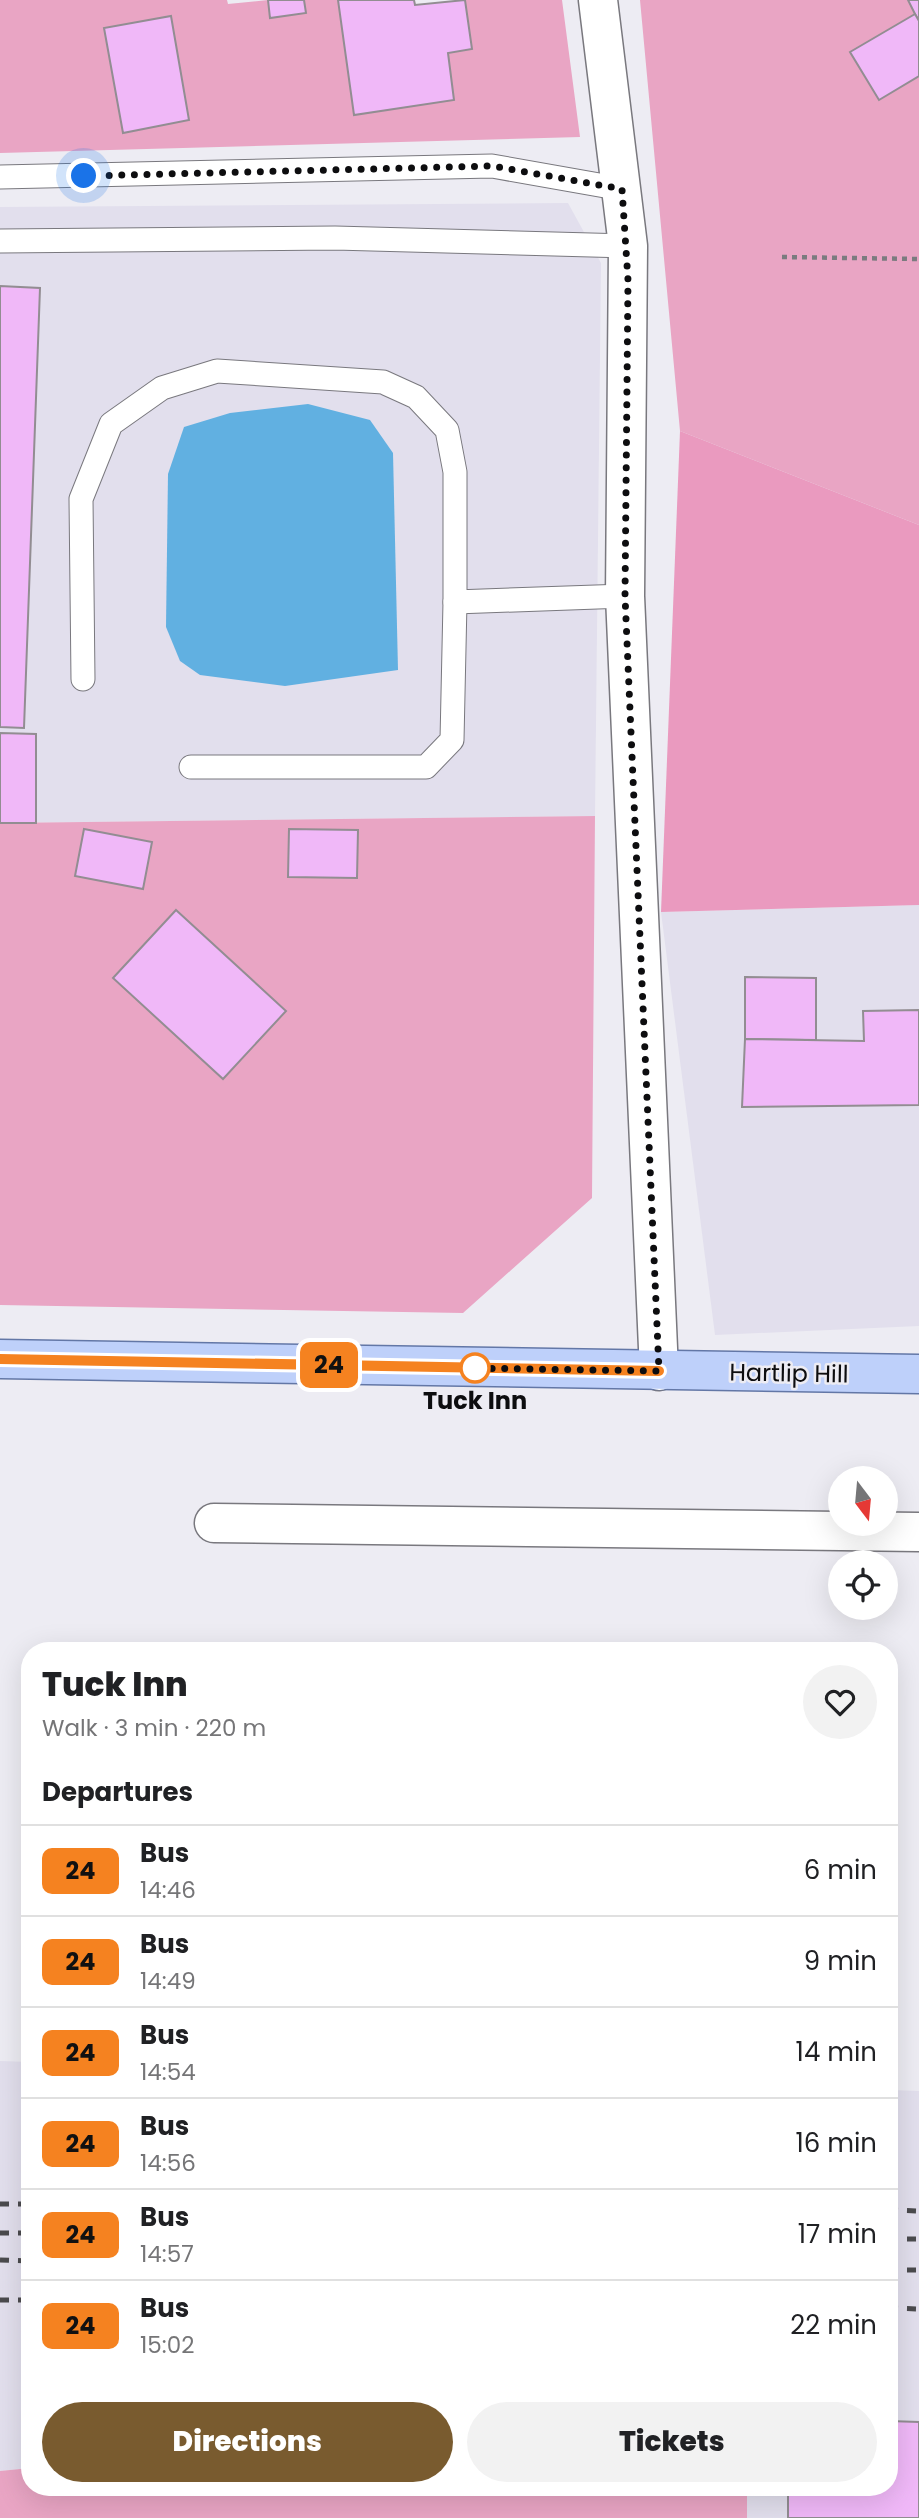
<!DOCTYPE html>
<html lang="en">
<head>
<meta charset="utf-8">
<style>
	:root { --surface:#fff; --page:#f2f2f2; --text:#202124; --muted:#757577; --line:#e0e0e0; --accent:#795b2f }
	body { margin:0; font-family:Poppins,sans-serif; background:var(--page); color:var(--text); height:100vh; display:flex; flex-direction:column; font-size:26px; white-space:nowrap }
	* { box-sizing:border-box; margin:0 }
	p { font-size:23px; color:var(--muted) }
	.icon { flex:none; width:38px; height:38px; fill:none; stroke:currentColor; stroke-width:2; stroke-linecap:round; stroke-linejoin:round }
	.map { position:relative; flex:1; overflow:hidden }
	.panel { position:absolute; left:21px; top:1642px; width:877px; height:854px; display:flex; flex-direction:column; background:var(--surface); border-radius:28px; box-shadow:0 7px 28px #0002 }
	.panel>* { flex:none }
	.badge { padding:0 14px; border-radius:10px; font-size:24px; line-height:46px }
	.needle { width:46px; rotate:164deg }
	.controls { position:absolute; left:828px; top:1466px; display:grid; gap:14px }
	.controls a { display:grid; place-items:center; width:70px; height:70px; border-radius:50%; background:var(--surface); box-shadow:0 7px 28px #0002; font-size:35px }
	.you { position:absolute; width:35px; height:35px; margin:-18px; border:5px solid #fff; border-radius:50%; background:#1a73e8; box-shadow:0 0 0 10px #1a73e833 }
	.map>.badge { position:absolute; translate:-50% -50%; box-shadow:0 0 0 4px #fff }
	h2 { padding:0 21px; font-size:26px; line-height:63px }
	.round { display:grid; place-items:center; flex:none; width:74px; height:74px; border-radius:37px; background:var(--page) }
	.headline { display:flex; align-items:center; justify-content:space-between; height:119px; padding:0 21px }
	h1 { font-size:33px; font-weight:800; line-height:52px }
	.action { display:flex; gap:14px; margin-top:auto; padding:14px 21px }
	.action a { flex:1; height:80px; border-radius:42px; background:var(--accent); color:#fff; font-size:28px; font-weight:800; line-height:80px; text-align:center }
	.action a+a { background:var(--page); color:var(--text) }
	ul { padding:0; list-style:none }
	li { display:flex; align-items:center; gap:21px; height:91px; padding:0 21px; border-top:2px solid var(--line) }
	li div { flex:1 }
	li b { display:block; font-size:26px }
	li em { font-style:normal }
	li .badge { min-width:77px; font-weight:700; text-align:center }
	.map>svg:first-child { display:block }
</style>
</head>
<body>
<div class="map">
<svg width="919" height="2518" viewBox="0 0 919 2518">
	<rect width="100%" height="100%" fill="#edecf3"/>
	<g fill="#e2dfed">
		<polygon points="568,203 601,263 595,816 0,823 0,207"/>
		<polygon points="919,905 919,1326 715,1335 661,912"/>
		<polygon points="0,2061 30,2062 30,2468 0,2471"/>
		<polygon points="889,2090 919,2091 919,2518 747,2518 747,2487 889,2487"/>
	</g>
	<g fill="#e9a5c4" fill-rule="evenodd">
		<path d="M0,0H227L228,4L268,0L270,18L306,13L304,0H338L354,115L454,100L448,53L472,48L465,0H562L580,137L0,153ZM171,16L189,120L123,132L104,29Z"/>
		<polygon points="640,0 908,0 915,14 851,53 919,76 919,525 680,431"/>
		<path d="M595,816L592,1198L463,1313L0,1305V823ZM84,829L152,842L143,889L75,876ZM289,829L358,830L357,878L288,877Z"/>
		<polygon points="30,2468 30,2487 747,2487 747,2518 0,2518 0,2471"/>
	</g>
	<polygon fill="#ea9abf" points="680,431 919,525 919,905 661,912"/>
	<polygon fill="#61b0e1" points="308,404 370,420 393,453 398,670 285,686 200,675 180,661 166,627 168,474 184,427 230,413"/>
	<g fill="#f0b8f8" stroke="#928d92" stroke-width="2">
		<polygon points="268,0 304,0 306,13 270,18"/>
		<polygon points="338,0 414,0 415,5 465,0 472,49 448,53 454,100 354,115"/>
		<polygon points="908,0 919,0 919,21 915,14"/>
		<polygon points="915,14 919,21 919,76 879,100 850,52"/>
		<polygon points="171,16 189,120 123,133 104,28"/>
		<polygon points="0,286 40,288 24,728 0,727"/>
		<polygon points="0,733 36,734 36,823 0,823"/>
		<polygon points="84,829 152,842 143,889 75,876"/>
		<polygon points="289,829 358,830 357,878 288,877"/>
		<polygon points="176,910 286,1011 223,1079 113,978"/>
		<polygon points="745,977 816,978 816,1040 745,1039"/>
		<polygon points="919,1010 919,1105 742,1107 745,1039 864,1041 863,1011"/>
		<polygon points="889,2421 919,2422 919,2518 788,2518 788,2487 889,2487"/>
	</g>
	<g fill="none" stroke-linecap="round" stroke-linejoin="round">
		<g stroke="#79787e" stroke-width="25">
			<g id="lane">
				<polyline points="0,177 492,166 622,189"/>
				<polyline points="0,241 335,238 628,246"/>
				<polyline points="83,679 81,499 111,424 162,388 217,371 383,382 416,397 447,430 455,472 455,602 625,596"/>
				<polyline points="191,767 426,767 452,740 455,602"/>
			</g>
		</g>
		<g stroke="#79787e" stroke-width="41">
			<polyline id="street" points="214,1523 919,1532"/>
		</g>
		<g stroke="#79787e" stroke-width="41">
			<polyline id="secondary" points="598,0 628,246 625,596 659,1371"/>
		</g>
		<g stroke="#6377a6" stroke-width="41">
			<polyline id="primary" points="0,1359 919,1374"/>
		</g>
		<polyline stroke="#7b7b7f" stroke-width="4.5" stroke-dasharray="5 5" stroke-linecap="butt" points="782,257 919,259"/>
		<use href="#lane" stroke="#fff" stroke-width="23"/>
		<use href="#street" stroke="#fff" stroke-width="38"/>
		<use href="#secondary" stroke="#fff" stroke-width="38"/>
		<use href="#primary" stroke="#bed0fa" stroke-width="38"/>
		<g stroke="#4b4b4e" stroke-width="5" stroke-dasharray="9 9" stroke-linecap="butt">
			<polyline points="0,2204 30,2204"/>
			<polyline points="889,2210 919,2211"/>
			<polyline points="0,2233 30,2233"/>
			<polyline points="889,2239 919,2239"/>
			<polyline points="0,2260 30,2261"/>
			<polyline points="889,2270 919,2270"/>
			<polyline points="0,2300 30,2300"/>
			<polyline points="889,2308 919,2309"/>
		</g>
	</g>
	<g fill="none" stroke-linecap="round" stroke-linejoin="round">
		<g stroke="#fff" stroke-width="16">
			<polyline id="line" points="0,1359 659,1371"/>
		</g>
		<use href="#line" stroke="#f58220" stroke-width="10"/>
		<polyline stroke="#0d0d0f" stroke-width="7" stroke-dasharray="0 12.6" points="84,176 492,166 622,189 628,280 625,596 659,1371 466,1368 475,1368"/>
	</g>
	<circle fill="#fff" stroke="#f58220" stroke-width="3.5" cx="475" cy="1368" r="14"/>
	<g text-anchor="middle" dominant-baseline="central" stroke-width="5" stroke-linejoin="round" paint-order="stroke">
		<g font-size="24" fill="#0d0d0f" stroke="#edecf3">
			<text transform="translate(789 1373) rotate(1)">Hartlip Hill</text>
		</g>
		<g font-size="24" font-weight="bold" fill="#0d0d0f" stroke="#edecf3">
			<text x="475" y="1400">Tuck Inn</text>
		</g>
	</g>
</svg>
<div class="controls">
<a><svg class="needle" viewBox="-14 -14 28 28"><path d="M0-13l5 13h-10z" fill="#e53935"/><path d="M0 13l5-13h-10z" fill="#757577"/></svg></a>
<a><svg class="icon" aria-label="locate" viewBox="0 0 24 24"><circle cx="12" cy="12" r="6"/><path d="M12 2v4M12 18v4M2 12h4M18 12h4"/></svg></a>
</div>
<div class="you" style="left:84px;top:176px"></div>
<b class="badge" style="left:329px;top:1365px;background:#f58220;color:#111">24</b>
<section class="panel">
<div class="headline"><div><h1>Tuck Inn</h1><p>Walk · 3 min · 220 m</p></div><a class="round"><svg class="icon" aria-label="heart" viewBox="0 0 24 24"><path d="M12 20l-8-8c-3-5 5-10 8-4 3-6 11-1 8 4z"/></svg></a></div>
<h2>Departures</h2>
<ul>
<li><span class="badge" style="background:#f58220;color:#111">24</span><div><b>Bus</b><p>14:46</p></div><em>6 min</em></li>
<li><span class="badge" style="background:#f58220;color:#111">24</span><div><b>Bus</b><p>14:49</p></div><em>9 min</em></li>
<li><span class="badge" style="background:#f58220;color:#111">24</span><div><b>Bus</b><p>14:54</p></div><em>14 min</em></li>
<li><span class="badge" style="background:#f58220;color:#111">24</span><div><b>Bus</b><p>14:56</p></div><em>16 min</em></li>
<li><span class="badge" style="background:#f58220;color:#111">24</span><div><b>Bus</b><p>14:57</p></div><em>17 min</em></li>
<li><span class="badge" style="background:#f58220;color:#111">24</span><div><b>Bus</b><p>15:02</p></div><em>22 min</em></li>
</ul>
<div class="action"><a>Directions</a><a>Tickets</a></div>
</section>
</div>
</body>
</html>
